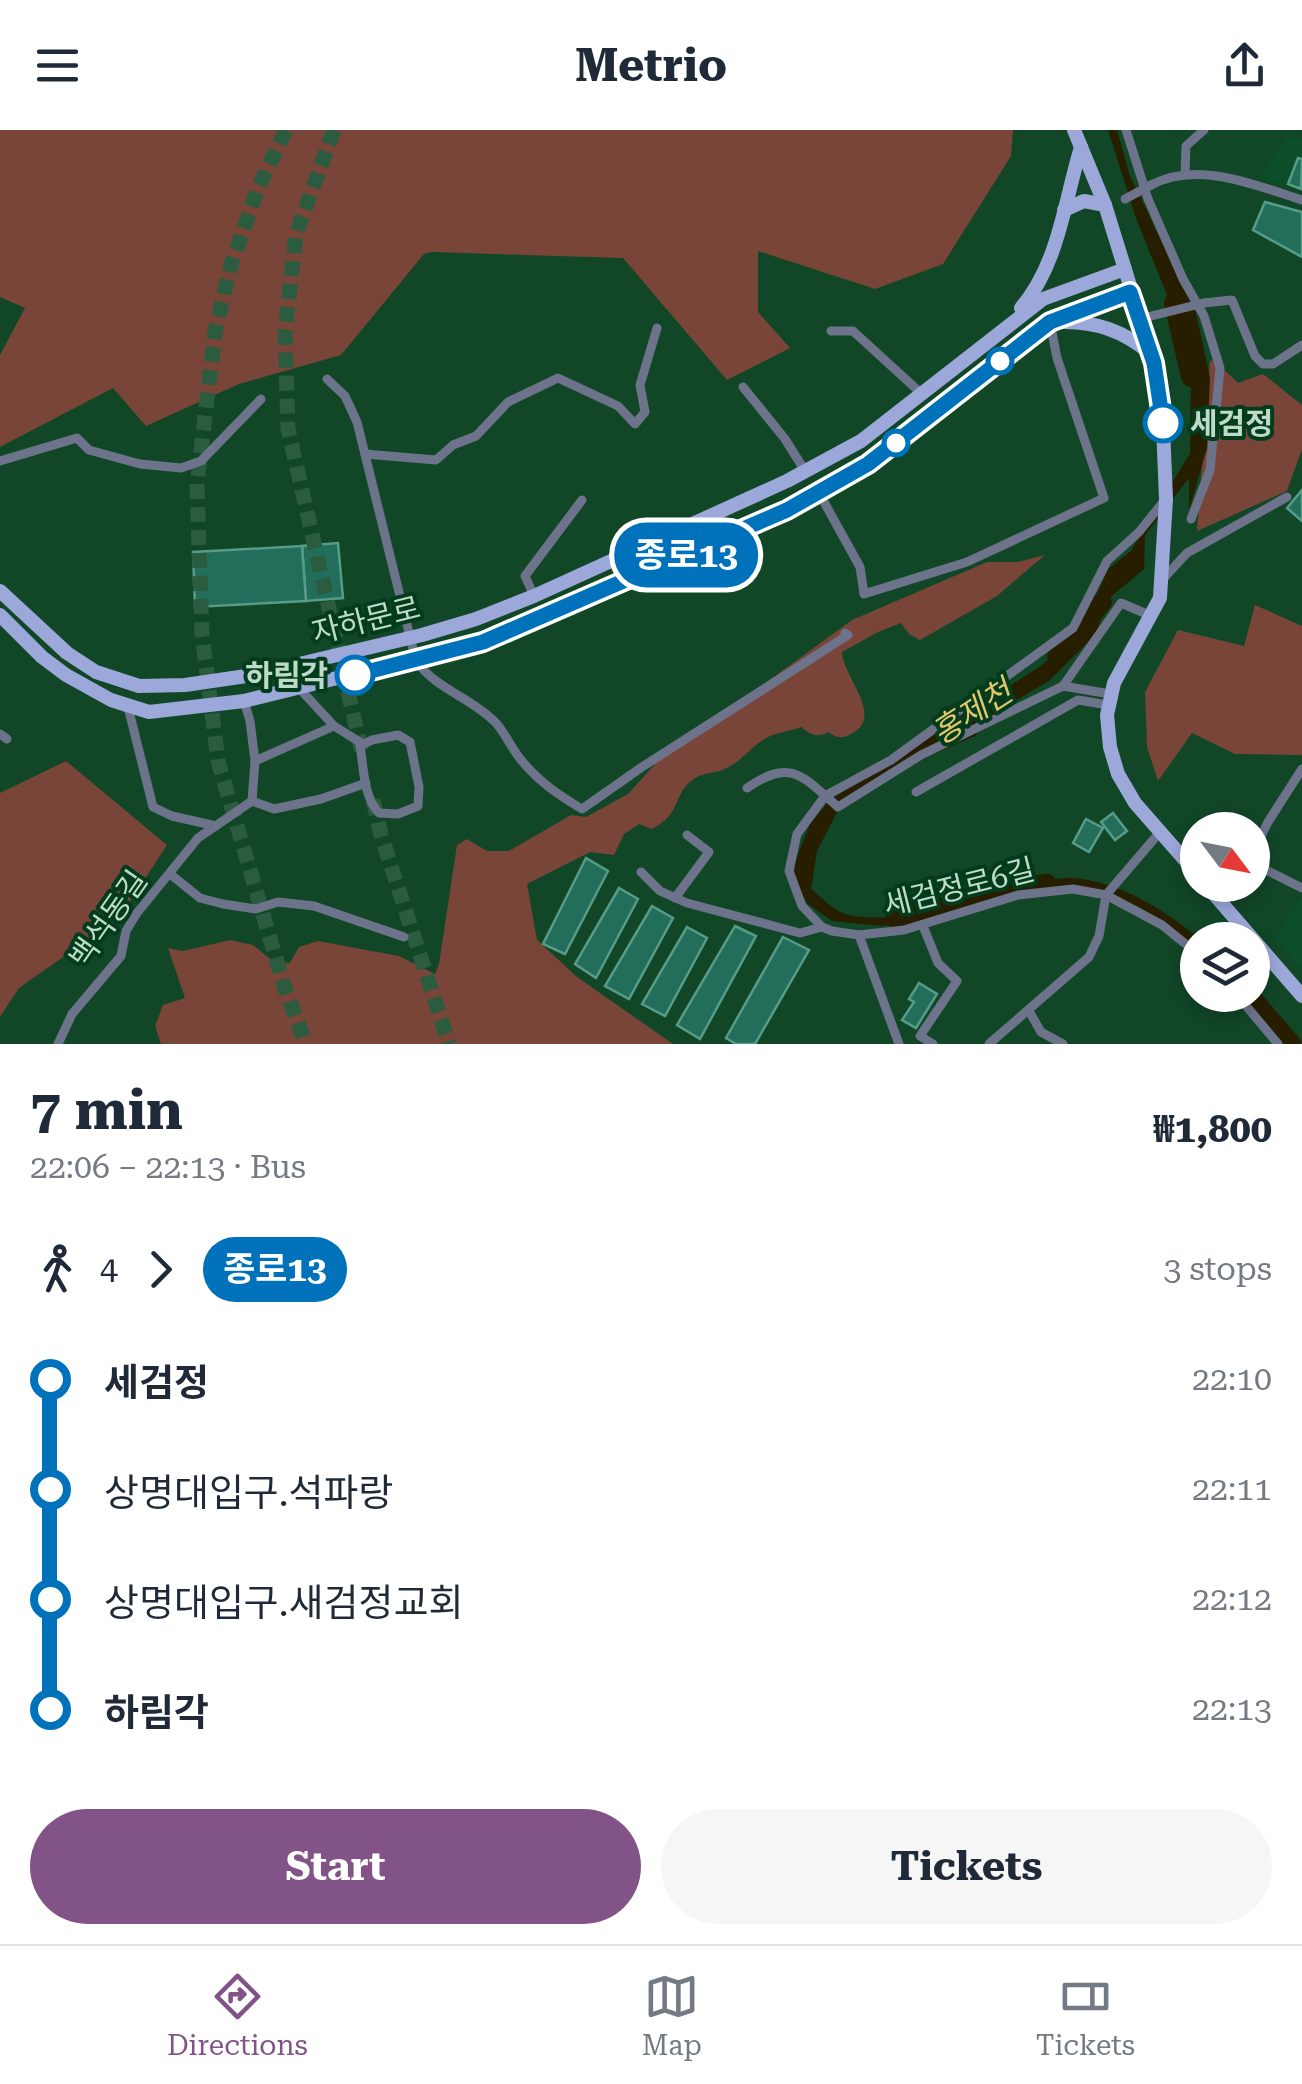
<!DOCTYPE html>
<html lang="en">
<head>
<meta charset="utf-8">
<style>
	:root { --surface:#fff; --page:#f6f6f7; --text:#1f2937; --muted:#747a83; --line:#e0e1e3; --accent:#825387 }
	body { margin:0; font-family:"Roboto Serif","Noto Sans KR",serif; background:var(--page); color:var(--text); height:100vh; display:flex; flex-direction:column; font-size:38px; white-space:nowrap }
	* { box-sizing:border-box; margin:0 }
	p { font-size:32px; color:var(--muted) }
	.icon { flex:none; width:55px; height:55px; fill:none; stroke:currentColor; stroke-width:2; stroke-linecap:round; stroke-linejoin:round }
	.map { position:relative; height:914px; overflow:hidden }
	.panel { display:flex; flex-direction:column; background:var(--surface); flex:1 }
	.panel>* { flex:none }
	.badge { padding:0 20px; border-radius:32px; font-size:35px; line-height:65px }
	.needle { width:65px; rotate:122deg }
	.controls { position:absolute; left:1180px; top:682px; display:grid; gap:20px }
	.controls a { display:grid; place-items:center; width:90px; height:90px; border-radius:50%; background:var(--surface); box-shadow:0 5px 15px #0003; font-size:50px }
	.map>.badge { position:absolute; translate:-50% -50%; box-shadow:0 0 0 5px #fff }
	.legs { display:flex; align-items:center; gap:15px; height:110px; padding:0 30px; font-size:32px }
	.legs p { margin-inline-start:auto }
	.summary { display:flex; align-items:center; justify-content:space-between; height:170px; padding:0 30px }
	h1 { font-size:55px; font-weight:700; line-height:75px }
	.button { display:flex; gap:20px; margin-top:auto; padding:20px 30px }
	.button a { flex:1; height:115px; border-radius:60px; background:var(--accent); color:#fff; font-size:40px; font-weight:700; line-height:115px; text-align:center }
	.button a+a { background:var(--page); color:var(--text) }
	ul { padding:0 30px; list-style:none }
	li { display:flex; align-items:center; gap:35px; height:110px; font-size:38px }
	li i { display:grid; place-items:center; width:15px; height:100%; margin:0 12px; background:currentColor }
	li i::after { content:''; width:25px; height:25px; margin:-12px; border:8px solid; border-radius:50%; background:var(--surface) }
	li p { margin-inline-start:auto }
	li:first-child i { background:linear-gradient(#0000 50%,currentColor 0) }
	li:last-child i { background:linear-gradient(currentColor 50%,#0000 0) }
	header { display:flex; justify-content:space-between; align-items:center; height:130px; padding:0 30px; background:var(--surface); font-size:45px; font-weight:700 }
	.dock { display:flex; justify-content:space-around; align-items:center; height:140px; border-top:2px solid var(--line); background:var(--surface); font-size:28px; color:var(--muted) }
	.dock a { display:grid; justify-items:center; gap:5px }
	.dock .current { color:var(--accent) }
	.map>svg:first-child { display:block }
</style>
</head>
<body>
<header><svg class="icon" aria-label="menu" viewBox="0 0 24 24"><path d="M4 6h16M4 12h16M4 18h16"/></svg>Metrio<svg class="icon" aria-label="share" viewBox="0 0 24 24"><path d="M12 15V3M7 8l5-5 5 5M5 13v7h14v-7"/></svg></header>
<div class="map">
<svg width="1302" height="914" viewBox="0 0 1302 914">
	<rect width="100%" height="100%" fill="#114627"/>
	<g fill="#0c4e29">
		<polygon points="1286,8 1302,9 1302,60 1259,49"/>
		<polygon points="1302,766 1302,841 1275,808"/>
	</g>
	<g fill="#794539">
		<polygon points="0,0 1013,0 1011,26 943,134 875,159 758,121 758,182 790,218 727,250 623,128 432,122 424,124 341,225 239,254 146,296 113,258 0,317 0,225 25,178 0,167"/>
		<polygon points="1214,230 1238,253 1263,244 1302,275 1302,319 1287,361 1197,401 1210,231"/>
		<path d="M1045,425L997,466L920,510L909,504L901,493L878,502L842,522C842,546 886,587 851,604C841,609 837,608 828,602C817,608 811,605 801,597C790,601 774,603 764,609C751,618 741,631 727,638C718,643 706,642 697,647C672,661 683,684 652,699L639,694L624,704L614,725L590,722L527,754L537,810L577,847L673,914H161L155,896L163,875L185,868L168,818L183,821L230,810L253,815L274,832L290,833L299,817L318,811L399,826L435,844L439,834L457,715L467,709L487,721H509L571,685L586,687L628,664L658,631L852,490L987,432H1018Z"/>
		<polygon points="1255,475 1302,496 1302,625 1235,624 1192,603 1158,651 1147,617 1145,562 1178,500 1244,516"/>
		<polygon points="66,631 167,715 120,787 19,858 0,887 0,663"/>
	</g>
	<path fill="#271e00" d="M1108,0H1117L1130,46L1196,183L1210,248L1207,318L1189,380L1143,440L1107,470L1096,504L1049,551L995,583L975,606L924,628L838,680L817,721L811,759C821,767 835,782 848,785C891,794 957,778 998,765C1023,757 1046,747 1072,748C1122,752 1163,779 1201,810H1198L1197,819L1164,791L1081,762H1044L928,791L881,796L832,791L808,774L794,751L795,732L810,694L829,671L865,647L942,606L961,600L979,576L1042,535L1081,502L1108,439L1131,421L1190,323L1191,242L1177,190L1136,88Z"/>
	<polygon fill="#114627" points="1189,348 1189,388 1144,446 1145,405"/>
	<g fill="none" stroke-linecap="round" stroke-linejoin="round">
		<g stroke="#271e00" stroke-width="20">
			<polyline points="1174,173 1191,247"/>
			<polyline points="1057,527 1102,472"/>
			<polyline points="890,637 996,569"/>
			<polyline points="895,788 1008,759 1047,754"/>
			<polyline points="1249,865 1291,914"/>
		</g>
	</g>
	<g fill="#236d5b" stroke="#569c88" stroke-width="2.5">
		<polygon points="1298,28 1302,29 1301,59 1288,54"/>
		<polygon points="1265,72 1302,82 1302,127 1253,100"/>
		<polygon points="1302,360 1302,391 1287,378"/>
		<polygon points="338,413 343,468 306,471 302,416"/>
		<polygon points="302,416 306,471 195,477 193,422"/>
		<polygon points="1113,683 1127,701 1115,710 1101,692"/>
		<polygon points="1086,689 1103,698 1089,722 1073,713"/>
		<polygon points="586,728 608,741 565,824 543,814"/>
		<polygon points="619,758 638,769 596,848 575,834"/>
		<polygon points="652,776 673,788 629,869 605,856"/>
		<polygon points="735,796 756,806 700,909 677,895"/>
		<polygon points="687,797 707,808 665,886 642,874"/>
		<polygon points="783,807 809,820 755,914 736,914 726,908"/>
		<polygon points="919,853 937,864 916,898 902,890 914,872 909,869"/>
	</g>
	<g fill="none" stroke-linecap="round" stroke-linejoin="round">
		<g stroke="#2b5c3f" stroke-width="15" stroke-dasharray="15 8" stroke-linecap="butt">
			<polyline points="286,0 258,58 230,138 215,202 197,354 202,504 218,631 284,856 306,914"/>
			<polyline points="334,0 296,104 285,201 288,299 362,623"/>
			<polyline points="373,670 381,705 449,914"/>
		</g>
		<g stroke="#6c738b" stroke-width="9">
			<polyline points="1126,0 1148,69 1183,149 1204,186 1220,238 1210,340 1191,389"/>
			<polyline points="1185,44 1186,16 1204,0"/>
			<path d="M1151,55C1197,30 1255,55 1302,70"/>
			<polyline points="1204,173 1232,170 1255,226 1263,234 1273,234 1302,215"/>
			<polyline points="831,201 853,201 923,265"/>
			<path d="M327,249L345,266L357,292L416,531C436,559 472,568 496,593C506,604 512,620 522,631C539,652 560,666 582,679L642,637L848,505L845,503"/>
			<polyline points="743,257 785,309 805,341"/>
			<polyline points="365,324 436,330 453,315 476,306 508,272 558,248 618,276 635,294 645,282 640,255 657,198"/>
			<polyline points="0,331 77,308 89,320 140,334 181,338 201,331 261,269"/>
			<polyline points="819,363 860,437 864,464 967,432 1104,368 1057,228 1050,192"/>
			<polyline points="1164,371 1139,402 1107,431 1073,498 891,630 825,666 797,704 789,741 802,776 822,797 832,801 859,805 904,800 1018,765 1073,759 1106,765 1162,795 1198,824"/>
			<polyline points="1162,450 1187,423 1287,367"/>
			<polyline points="534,466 525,446 582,370"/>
			<polyline points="299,558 334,596"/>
			<polyline points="1110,564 1063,556 1121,473 1149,485"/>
			<polyline points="244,571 250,591 255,631"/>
			<polyline points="128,577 153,677 172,686 216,696"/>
			<polyline points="0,604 7,609"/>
			<path d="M398,605L410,612L419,657L418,676L398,684L379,683C363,666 364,638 360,616L372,610Z"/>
			<path d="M747,658C791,628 801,645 838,677L921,625L1063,556"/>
			<polyline points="916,662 1078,570 1108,575"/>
			<polyline points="252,671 255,631 334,596 363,614"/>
			<polyline points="1178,721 1198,718"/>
			<polyline points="1252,724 1268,692 1302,639"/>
			<polyline points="1252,733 1302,758"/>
			<polyline points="641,742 660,761 687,773 800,803 822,797"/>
			<polyline points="170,744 200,768 223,774 256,779 278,772 314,776 404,807"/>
			<polyline points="675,768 709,722 687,705"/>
			<polyline points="923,796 938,833 957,851 920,906 933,914"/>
			<polyline points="859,805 899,914"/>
			<polyline points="1237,865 1278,914"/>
			<polyline points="1029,881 1041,902 1063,914"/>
			<polyline points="58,914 72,884 121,826 126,801 137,783 198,708 252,671 274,679 321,669 366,653"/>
			<polyline points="989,914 1089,827 1099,806 1106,765 1160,702"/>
		</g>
		<g stroke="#9ca8d9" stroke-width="14">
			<polyline points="1074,0 1105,75 1154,233 1162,273 1166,369 1160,468 1114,553 1107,585 1110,617 1118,644 1135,673 1198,745"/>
			<polyline points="1064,80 1084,71 1105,75"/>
			<path d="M1021,178C1059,133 1064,73 1081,17"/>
			<path d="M1060,192C1096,191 1123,201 1150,223"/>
			<polyline points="0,461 67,523 96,542 139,556 185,555 253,545 422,505 476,489 534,466 787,351 861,311 1043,169 1125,139"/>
			<polyline points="0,485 42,527 66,545 111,570 149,582 244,571 483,512 750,398 819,363 904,307 1050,192 1130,162"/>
			<polyline points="1206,755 1302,866"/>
		</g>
		<g stroke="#6c738b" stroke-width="9">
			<polyline points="1125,69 1151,55"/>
			<polyline points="1139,189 1204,173"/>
		</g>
	</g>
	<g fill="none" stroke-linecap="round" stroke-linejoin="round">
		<g stroke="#fff" stroke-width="22">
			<polyline id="line-1" points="355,545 483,512 787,380 868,334 1050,192 1130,162 1154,233 1163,293"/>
		</g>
		<use href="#line-1" stroke="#0072bc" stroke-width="15"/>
	</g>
	<g fill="#fff" stroke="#0072bc" stroke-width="5">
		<circle cx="1000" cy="231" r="12"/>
		<circle cx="1163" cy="293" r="18"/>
		<circle cx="896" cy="313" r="12"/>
		<circle cx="355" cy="545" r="18"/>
	</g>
	<g text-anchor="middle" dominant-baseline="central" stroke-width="8" stroke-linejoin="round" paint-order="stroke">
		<g font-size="30" font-weight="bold" fill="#bfdac6" stroke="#023c1d" text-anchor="start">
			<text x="1190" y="293">세검정</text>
			<text x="328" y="545" text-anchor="end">하림각</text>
		</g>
		<g font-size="30" fill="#bfdac6" stroke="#023c1d">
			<text transform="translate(366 490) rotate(-14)">자하문로</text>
			<text transform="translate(959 757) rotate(-14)">세검정로6길</text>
			<text transform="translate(108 789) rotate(-55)">백석동길</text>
		</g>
		<g font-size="32" font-style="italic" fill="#e1c66c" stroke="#023c1d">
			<text transform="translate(972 582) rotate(-33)">홍제천</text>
		</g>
	</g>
</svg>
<div class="controls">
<a><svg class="needle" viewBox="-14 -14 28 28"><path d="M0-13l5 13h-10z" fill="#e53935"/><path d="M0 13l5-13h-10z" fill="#747a83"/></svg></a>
<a><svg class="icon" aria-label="layers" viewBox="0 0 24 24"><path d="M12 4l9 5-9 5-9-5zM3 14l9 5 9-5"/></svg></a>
</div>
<b class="badge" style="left:686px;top:425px;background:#0072bc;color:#fff">종로13</b>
</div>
<section class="panel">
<div class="summary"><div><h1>7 min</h1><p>22:06 – 22:13 · Bus</p></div><b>₩1,800</b></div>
<div class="legs"><svg class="icon" aria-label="walk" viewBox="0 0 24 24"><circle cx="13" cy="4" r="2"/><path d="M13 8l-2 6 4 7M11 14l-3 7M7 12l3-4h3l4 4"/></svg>4<svg class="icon" aria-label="forward" viewBox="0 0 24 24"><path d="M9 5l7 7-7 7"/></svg><b class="badge" style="background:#0072bc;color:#fff">종로13</b><p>3 stops</p></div>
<ul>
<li><i style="color:#0072bc"></i><b>세검정</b><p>22:10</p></li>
<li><i style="color:#0072bc"></i><span>상명대입구.석파랑</span><p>22:11</p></li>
<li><i style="color:#0072bc"></i><span>상명대입구.새검정교회</span><p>22:12</p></li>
<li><i style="color:#0072bc"></i><b>하림각</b><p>22:13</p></li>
</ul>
<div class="button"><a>Start</a><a>Tickets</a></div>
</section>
<nav class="dock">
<a class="current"><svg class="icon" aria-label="directions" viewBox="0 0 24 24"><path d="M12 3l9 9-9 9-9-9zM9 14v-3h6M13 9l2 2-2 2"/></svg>Directions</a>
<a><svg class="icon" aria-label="map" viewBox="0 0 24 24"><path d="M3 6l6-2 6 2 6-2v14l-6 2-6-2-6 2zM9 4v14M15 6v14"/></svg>Map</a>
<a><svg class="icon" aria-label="tickets" viewBox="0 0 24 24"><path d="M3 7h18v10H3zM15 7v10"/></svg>Tickets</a>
</nav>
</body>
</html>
